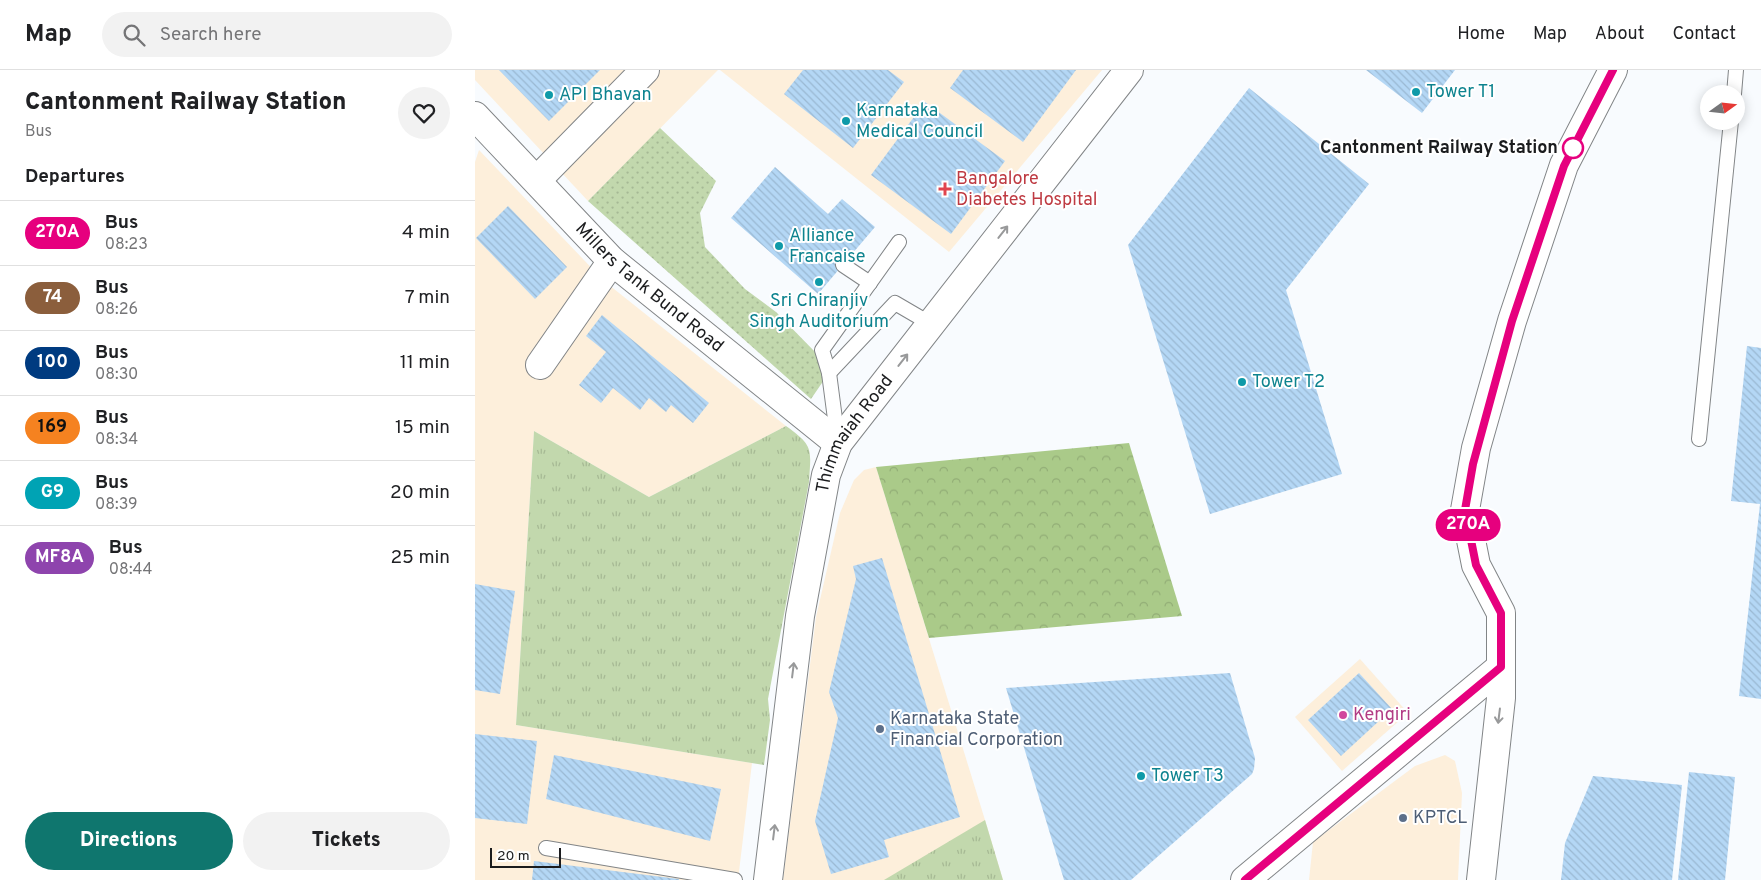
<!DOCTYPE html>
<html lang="en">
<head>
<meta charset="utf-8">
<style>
	:root { --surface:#fff; --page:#f2f2f2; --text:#202124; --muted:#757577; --line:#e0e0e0; --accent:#0f766e }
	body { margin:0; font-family:Overpass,sans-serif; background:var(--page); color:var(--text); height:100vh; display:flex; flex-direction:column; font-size:19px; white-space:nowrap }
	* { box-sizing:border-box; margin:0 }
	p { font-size:16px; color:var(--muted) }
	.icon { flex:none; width:28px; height:28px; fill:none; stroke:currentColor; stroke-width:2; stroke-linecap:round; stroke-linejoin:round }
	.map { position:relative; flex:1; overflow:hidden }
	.sheet { display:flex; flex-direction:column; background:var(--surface); width:475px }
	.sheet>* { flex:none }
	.badge { padding:0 10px; border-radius:16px; font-size:18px; line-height:32px }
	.needle { width:32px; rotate:75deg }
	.fabs { position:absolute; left:1225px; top:15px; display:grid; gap:10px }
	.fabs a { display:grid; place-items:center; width:45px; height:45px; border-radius:50%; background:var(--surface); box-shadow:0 2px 12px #0003; font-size:25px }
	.scale { position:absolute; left:15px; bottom:12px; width:71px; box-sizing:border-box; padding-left:5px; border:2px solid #1b1c1e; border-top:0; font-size:14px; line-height:18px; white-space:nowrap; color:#1b1c1e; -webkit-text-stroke:4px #fff; paint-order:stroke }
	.map>.badge { position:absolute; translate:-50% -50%; box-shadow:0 0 0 2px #fff }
	h2 { padding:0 25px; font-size:19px; line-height:45px }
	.round { display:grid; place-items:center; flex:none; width:52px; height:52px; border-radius:26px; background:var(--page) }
	.summary { display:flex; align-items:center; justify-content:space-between; height:85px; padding:0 25px }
	h1 { font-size:24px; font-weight:800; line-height:38px }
	.cta { display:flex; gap:10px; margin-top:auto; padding:10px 25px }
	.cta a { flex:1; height:58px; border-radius:30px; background:var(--accent); color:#fff; font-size:20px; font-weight:800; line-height:58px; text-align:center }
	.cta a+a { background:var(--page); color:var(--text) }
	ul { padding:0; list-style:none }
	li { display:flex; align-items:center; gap:15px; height:65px; padding:0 25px; border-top:1px solid var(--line) }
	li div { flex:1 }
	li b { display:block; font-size:19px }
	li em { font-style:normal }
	li .badge { min-width:55px; font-weight:700; text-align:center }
	header { display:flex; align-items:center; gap:30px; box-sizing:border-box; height:70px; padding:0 25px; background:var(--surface); border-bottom:1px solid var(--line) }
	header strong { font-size:24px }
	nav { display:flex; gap:28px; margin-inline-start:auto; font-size:18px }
	.search { width:350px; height:45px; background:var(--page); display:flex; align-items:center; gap:12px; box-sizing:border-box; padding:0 18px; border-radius:28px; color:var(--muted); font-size:19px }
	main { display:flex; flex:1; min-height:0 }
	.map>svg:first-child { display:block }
</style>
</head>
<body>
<header>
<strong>Map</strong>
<div class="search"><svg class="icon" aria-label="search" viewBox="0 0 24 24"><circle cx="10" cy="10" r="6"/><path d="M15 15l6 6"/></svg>Search here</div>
<nav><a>Home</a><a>Map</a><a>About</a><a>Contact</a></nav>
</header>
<main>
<section class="sheet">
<div class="summary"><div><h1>Cantonment Railway Station</h1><p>Bus</p></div><a class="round"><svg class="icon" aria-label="heart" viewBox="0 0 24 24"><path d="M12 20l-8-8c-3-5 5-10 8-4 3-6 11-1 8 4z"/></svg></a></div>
<h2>Departures</h2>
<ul>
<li><span class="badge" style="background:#e6007e;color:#fff">270A</span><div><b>Bus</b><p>08:23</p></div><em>4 min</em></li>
<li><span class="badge" style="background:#8b5e3c;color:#fff">74</span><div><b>Bus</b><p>08:26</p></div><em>7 min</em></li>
<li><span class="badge" style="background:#003b80;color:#fff">100</span><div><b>Bus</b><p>08:30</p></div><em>11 min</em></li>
<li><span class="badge" style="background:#f58220;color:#111">169</span><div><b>Bus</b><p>08:34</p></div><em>15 min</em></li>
<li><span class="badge" style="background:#00a3b4;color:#fff">G9</span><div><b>Bus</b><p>08:39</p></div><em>20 min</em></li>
<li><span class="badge" style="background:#8e44ad;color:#fff">MF8A</span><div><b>Bus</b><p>08:44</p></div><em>25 min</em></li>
</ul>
<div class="cta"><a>Directions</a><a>Tickets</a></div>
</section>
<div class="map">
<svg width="1286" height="810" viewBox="0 0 1286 810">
	<defs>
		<pattern id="grass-tufts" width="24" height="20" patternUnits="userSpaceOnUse" patternTransform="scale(1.25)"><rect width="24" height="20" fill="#c2d8ad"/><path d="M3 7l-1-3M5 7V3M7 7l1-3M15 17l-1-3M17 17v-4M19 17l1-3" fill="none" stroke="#a6b994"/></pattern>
		<pattern id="forest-crowns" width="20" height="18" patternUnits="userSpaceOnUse" patternTransform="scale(1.25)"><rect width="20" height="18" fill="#aaca89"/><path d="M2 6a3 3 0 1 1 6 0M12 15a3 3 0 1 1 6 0" fill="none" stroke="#92ad76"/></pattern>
		<pattern id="park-dots" width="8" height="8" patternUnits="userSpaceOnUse" patternTransform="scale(1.25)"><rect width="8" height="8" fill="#c2d8ad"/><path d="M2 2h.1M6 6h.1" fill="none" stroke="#a6b994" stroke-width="1.8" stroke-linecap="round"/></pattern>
		<pattern id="building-back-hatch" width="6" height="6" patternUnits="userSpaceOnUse" patternTransform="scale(1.25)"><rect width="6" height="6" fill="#b4d7f5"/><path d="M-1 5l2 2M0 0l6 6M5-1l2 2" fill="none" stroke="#9ab8d2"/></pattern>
	</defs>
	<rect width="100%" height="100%" fill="#f8fbfe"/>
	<g fill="#fdefdb">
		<polygon points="0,0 243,0 113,131 0,10"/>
		<polygon points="245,0 627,0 474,182"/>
		<polygon points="4,80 129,211 311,356 174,427 59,361 41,655 277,693 263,810 0,810 0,92"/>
		<polygon points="401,397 510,750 528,810 308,810 341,547 365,443 379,410 389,400"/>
		<polygon points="885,589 933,643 867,701 820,647"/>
		<polygon points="970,685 980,691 987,723 983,810 834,810 838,772 940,696"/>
	</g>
	<g fill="url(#grass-tufts)">
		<path d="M311,356C339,376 336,379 334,412L293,629L295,650L289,695L41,655L59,361L174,427Z"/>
		<polygon points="510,750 528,810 409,810"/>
	</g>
	<polygon fill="url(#forest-crowns)" points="654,373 707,546 454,568 401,397"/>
	<polygon fill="url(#park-dots)" points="185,58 241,111 225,143 230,177 270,219 301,242 342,284 351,307 336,329 113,131"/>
	<g fill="url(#building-back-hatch)">
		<polygon points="24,0 125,0 74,51"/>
		<polygon points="328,0 413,0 429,12 378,78 309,24"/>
		<polygon points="488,0 601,0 548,72 475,18"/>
		<polygon points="891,0 980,0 947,43"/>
		<polygon points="774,18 894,114 811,220 867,404 735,444 653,175"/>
		<polygon points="450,32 530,91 476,164 396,105"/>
		<polygon points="300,97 353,144 367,129 400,157 343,224 256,148"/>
		<polygon points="33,136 92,197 60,229 1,168"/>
		<polygon points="127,245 234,333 218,353 196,335 191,342 174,328 165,340 138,318 126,333 104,315 131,282 111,266"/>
		<polygon points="1272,276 1286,278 1286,629 1264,626 1285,434 1256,431"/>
		<polygon points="407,488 485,747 409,770 414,787 356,804 340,751 363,648 354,622 381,509 378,496"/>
		<polygon points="0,514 40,521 25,624 0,620"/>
		<polygon points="755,603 780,688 779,699 777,704 656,810 589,810 531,618"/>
		<polygon points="884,603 917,639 866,686 833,650"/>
		<polygon points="0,664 62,671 52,754 0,748"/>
		<polygon points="79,685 246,719 235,771 71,729"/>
		<polygon points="1214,702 1260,707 1250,810 1203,810"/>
		<polygon points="1118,706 1207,715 1197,810 1086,810 1090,773"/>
		<polygon points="59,791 204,809 204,810 57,810"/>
	</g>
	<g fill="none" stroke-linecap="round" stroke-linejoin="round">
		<g stroke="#828587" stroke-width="16">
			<g id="service">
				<polyline points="1259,24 1261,0"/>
				<polyline points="368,195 395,213"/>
				<polyline points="354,303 420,233 456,254"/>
				<polyline points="1224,369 1256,51"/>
				<polyline points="363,372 354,303 347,280 424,172"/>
				<polyline points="71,778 260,810"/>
			</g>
		</g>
		<g stroke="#828587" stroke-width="30">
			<g id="minor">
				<polyline points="62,110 170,0"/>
				<polyline points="65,295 137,191"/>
			</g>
		</g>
		<g stroke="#828587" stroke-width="30">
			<g id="tertiary">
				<path id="s1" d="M0,46L137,191L363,373"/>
				<path id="s2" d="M293,810L325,546L351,405L363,373L654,0"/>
				<polyline points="770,810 1026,597"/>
			</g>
		</g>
		<g stroke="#828587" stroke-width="30">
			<polyline id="primary" points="1006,810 1026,628 1026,543 1001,495 990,440 1001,378 1037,251 1089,95 1138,0"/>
		</g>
		<use href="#service" stroke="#fff" stroke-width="14"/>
		<use href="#minor" stroke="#fff" stroke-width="28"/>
		<use href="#tertiary" stroke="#fff" stroke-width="28"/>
		<use href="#primary" stroke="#fff" stroke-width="28"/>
	</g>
	<defs><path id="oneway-shaft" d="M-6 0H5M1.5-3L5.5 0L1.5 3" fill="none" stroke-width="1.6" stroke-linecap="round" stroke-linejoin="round" transform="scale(1.25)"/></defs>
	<g stroke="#98999a">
		<use href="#oneway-shaft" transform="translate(528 162) rotate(-52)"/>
		<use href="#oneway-shaft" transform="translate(428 290) rotate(-52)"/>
		<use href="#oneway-shaft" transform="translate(318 600) rotate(-83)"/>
		<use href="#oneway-shaft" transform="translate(1024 646) rotate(97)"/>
		<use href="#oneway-shaft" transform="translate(299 762) rotate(-83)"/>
	</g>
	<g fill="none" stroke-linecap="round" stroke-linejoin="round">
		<g stroke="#fff" stroke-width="11">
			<polyline id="line" points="770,810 1026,597 1026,543 1001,495 990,440 998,394 1037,251 1089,96 1138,0"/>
		</g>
		<use href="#line" stroke="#e6007e" stroke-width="8"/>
	</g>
	<g fill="#0f9aa8" stroke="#fff" stroke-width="2">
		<circle cx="941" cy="22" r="5"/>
		<circle cx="74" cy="25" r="5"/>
		<circle cx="371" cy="51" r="5"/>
		<circle cx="304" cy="176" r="5"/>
		<circle cx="344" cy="212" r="5"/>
		<circle cx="767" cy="312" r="5"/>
		<circle cx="666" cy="706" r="5"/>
	</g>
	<circle fill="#fff" stroke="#e6007e" stroke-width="2.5" cx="1098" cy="78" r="10"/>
	<path fill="#e0444e" stroke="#fff" stroke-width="2" d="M467.5 111.5h5v5h5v5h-5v5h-5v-5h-5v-5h5z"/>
	<circle fill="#d1479c" stroke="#fff" stroke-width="2" cx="868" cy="645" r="5"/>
	<g fill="#5c6f8a" stroke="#fff" stroke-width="2">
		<circle cx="405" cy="659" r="5"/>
		<circle cx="928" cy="748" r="5"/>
	</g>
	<g text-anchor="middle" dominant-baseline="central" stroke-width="4" stroke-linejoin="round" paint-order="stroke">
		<g font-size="18" fill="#0d838f" stroke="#fff" text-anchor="start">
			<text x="951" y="22">Tower T1</text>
			<text x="84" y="25">API Bhavan</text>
			<text x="381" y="41">Karnataka<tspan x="381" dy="21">Medical Council</tspan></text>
			<text x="314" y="166">Alliance<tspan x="314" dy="21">Francaise</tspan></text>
			<text x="344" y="231" text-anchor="middle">Sri Chiranjiv<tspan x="344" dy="21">Singh Auditorium</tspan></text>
			<text x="777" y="312">Tower T2</text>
			<text x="676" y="706">Tower T3</text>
		</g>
		<g font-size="18" font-weight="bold" fill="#1b1c1e" stroke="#fff" text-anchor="end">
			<text x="1083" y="78">Cantonment Railway Station</text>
		</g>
		<g font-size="18" fill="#be3a42" stroke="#fff" text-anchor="start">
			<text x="481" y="109">Bangalore<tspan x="481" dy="21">Diabetes Hospital</tspan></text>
		</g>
		<g font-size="18" fill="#1b1c1e" stroke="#fff">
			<text stroke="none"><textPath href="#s1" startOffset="245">Millers Tank Bund Road</textPath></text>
			<text stroke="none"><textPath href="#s2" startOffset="459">Thimmaiah Road</textPath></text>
		</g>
		<g font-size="18" fill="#b23c85" stroke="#fff" text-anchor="start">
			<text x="878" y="645">Kengiri</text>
		</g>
		<g font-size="18" fill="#4e5e75" stroke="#fff" text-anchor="start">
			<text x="415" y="649">Karnataka State<tspan x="415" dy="21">Financial Corporation</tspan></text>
			<text x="938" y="748">KPTCL</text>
		</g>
	</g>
</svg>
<div class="fabs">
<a><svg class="needle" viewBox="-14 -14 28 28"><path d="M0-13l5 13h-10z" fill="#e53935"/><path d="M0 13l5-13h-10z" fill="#757577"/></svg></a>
</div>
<div class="scale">20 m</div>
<b class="badge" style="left:993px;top:455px;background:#e6007e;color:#fff">270A</b>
</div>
</main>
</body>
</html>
